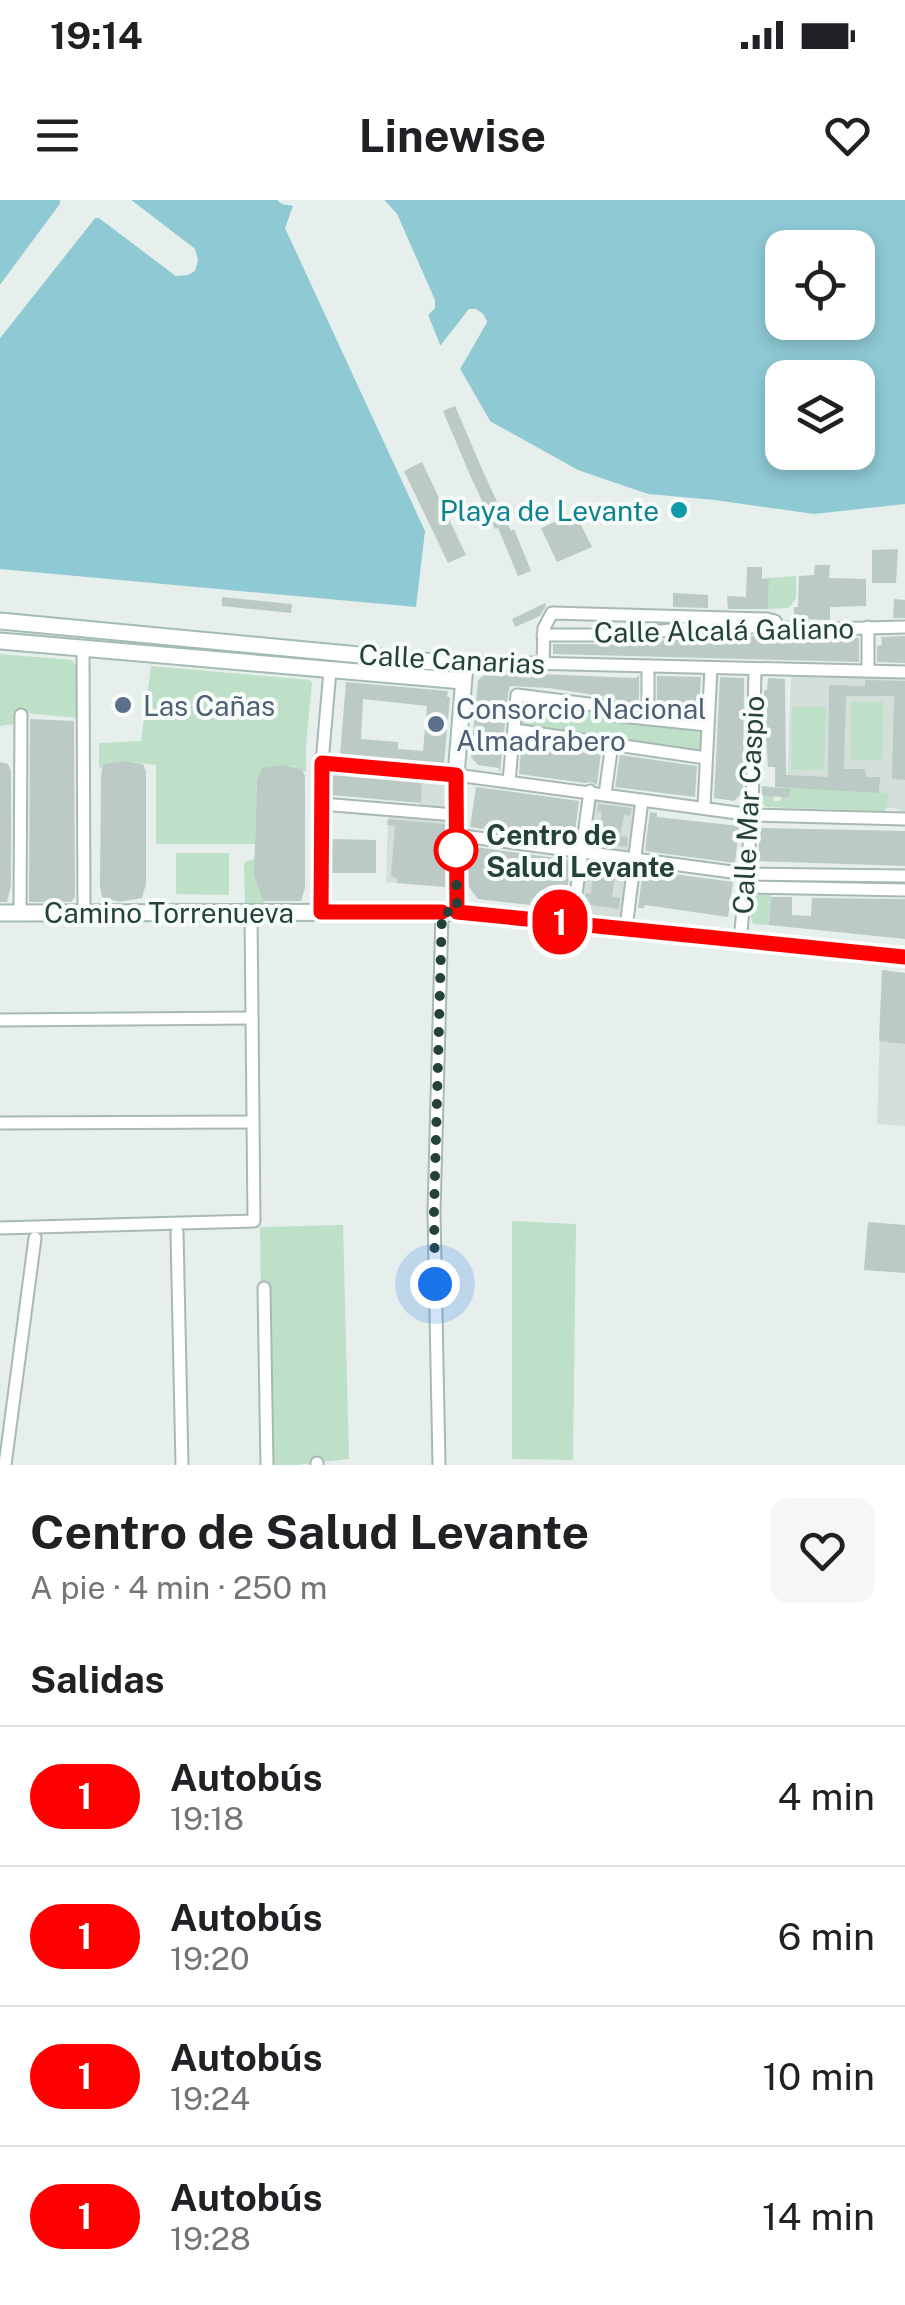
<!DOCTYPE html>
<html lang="es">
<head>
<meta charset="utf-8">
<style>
	:root { --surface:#fff; --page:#f6f6f6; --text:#202124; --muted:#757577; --line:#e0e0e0 }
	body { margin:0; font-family:"Public Sans",sans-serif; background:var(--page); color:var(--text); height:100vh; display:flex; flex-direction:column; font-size:38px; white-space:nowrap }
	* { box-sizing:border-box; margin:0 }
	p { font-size:32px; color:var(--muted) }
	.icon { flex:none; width:55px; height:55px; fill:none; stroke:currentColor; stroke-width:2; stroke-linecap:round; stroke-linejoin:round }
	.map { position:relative; height:1265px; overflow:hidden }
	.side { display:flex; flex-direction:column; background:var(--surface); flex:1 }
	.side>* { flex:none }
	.badge { padding:0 20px; border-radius:32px; font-size:35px; line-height:65px }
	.buttons { position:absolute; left:765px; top:30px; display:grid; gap:20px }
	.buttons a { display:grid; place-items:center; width:110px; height:110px; border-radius:20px; background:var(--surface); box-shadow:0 5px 15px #0003; font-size:50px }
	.you { position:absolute; width:50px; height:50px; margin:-25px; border:8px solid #fff; border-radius:50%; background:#1a73e8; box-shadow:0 0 0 15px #1a73e833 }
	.map>.badge { position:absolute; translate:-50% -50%; box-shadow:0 0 0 5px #fff }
	h2 { padding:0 30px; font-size:38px; line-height:90px }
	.round { display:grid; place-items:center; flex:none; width:105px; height:105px; border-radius:20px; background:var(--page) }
	.headline { display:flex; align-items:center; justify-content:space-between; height:170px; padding:0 30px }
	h1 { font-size:48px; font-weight:700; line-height:75px }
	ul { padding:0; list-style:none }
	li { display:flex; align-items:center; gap:30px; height:140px; padding:0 30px; border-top:2px solid var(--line) }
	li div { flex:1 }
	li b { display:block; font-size:38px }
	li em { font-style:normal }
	li .badge { min-width:110px; font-weight:700; text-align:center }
	.status { display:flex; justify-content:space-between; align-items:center; height:70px; padding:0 50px; background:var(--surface); direction:ltr }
	.status svg { height:28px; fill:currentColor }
	header { display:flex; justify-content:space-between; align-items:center; height:130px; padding:0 30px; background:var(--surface); font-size:45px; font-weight:700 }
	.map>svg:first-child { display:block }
</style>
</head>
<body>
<div class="status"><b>19:14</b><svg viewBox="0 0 49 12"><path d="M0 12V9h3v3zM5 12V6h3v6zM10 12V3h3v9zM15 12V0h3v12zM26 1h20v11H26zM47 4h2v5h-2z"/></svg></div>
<header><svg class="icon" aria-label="menu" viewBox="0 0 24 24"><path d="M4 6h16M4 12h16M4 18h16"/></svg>Linewise<svg class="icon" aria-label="heart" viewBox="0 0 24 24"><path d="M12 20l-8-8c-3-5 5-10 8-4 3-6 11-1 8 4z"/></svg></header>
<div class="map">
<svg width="905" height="1265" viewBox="0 0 905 1265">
	<rect width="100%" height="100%" fill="#e6efeb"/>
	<g fill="#d4dfda">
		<polygon points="791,476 905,478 905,612 894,608 887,608 885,611 782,608 782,587 787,587"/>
		<polygon points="422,579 444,580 444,610 420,608"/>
		<polygon points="590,591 642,600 626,728 572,724"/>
		<polygon points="388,616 445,621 445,687 386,682"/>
		<polygon points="882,770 905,773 905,926 877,924"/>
	</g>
	<g fill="#bfe0c8">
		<polygon points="796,376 796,398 789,408 768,409 769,378"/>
		<polygon points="0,454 72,460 77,467 76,518 16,512 15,524 0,526"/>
		<path d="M151,466L310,480L312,483L306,544V572C293,563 277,566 262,569L257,581L255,644H156V565L123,561L103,564L102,569L99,568V543L141,541Z"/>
		<polygon points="520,497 702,528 700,550 517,525"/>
		<polygon points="851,502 883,502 882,560 850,560"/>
		<polygon points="792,507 826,507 824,570 791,570"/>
		<polygon points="782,587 888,593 887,608 885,611 766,607 760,601 758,595 773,596 774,601 781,601"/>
		<polygon points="176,653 229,653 229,695 176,694"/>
		<polygon points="255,659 255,674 265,705 245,704 244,664 246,661"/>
		<polygon points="752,695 771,695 769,725 753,724 750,715"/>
		<polygon points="512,1021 576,1024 573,1260 512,1259"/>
		<polygon points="343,1025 349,1259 297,1265 263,1265 260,1027"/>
	</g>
	<g fill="#8ec9d4" fill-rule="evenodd">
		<polygon points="0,0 60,0 60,4 0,85"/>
		<polygon points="131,0 277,0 282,4 293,6 285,28 425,331 416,407 0,369 0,138 95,18 98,17 176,76 195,71 195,49"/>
		<path d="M384,0H905V304L814,314L715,300L648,294L578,270L490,221L460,169L487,122L483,114L476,109H469L441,147L428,115L435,108L397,14ZM782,48H858V122H782ZM782,178H858V252H782Z"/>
	</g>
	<g fill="#e6efeb">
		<polygon points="60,0 65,0 64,6 4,88 0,90 0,85 60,4"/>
		<polygon points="126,0 131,0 195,49 198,60 195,71 188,75 176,76 99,18 95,18 0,138 0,130 93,13 101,13 177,71 187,70 191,68 193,60 190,52 128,4"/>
		<polygon points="379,0 384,0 397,14 435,100 435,108 428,115 440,146 469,109 476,109 483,114 487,122 460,169 490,221 486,224 455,170 481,122 479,117 472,114 445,150 441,152 437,150 423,115 430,106 430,101 393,17"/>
	</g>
	<g fill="#bbcac4" fill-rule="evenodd">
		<polygon points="455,206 485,276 511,331 514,329 531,371 518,376 498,328 495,329 470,275 443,211"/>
		<polygon points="422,262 466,355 448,363 404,271"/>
		<polygon points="575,313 592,347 557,362 541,328"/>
		<polygon points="898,349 896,383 872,383 872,350"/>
		<polygon points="815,365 830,365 829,378 866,379 866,406 830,407 830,420 794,419 794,407 798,407 799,376 814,375"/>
		<polygon points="747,367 762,367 762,379 769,378 768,409 728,409 727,396 746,397"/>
		<polygon points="673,393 708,395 708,408 673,407"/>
		<polygon points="222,397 292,404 291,413 222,406"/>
		<polygon points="894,399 905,400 905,418 893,418"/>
		<polygon points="545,403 546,406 540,416 515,427 512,419"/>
		<polygon points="748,436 859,438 859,462 553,454 553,444 618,444 678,439 700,441 701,437"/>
		<polygon points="905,436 905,463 877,462 877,446 882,445 881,437"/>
		<polygon points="488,472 636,478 639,475 639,508 621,507 618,500 613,498 549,488 510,486 508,494 500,572 499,571 499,568 478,565 471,557 478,480"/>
		<polygon points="657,476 701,477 699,510 657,509"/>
		<polygon points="720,477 744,478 743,592 734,601 714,598"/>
		<polygon points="768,478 785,479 786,575 828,577 829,485 865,486 865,480 905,481 905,580 892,579 894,496 846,496 844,569 865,569 866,577 880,577 879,593 775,587 775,567 768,567 766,539 763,538 763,521 767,521 767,500 764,500 764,490 767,490"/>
		<path d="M346,482L448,491L447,497H450L444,564L340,555ZM363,499L427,506L423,551L398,549V542L361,539Z"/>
		<polygon points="30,519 74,521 75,697 71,702 29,702"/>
		<polygon points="522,541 601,552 597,585 590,582 585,583 519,574"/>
		<polygon points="620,555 697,566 695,597 615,587"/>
		<polygon points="123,561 143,564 146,572 146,684 142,698 119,702 102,697 100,686 101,576 103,564"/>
		<polygon points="0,562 8,564 11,571 11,685 7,702 0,702"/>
		<polygon points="282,565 302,569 305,576 305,688 301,701 263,701 254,674 257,581 262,568"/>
		<polygon points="332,573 422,581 421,603 331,595"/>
		<polygon points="762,586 790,589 789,597 762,596"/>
		<polygon points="476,587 579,601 574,641 470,627"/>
		<polygon points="598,604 632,608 630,616 624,615 620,636 628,637 627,647 592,643 594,632 598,633 602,612 597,611"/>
		<polygon points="650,612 657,613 657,617 739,626 735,663 645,651"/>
		<polygon points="388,619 445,624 445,687 397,683 397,678 391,676 395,626 387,625"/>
		<polygon points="760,628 905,631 905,666 758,661"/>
		<polygon points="331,639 376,640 376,673 331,673"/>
		<polygon points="468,646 571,660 566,701 549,699 548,707 478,699 469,687"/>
		<polygon points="590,662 624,667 623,677 615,676 612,697 620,698 619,709 584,704 586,693 591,694 593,673 589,672"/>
		<polygon points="643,670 733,682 728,717 645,705 644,708 638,708"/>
		<polygon points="771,697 792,697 792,715 811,716 812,698 905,699 905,739 769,725"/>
		<polygon points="882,770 905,773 905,844 879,841"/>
		<polygon points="868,1022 905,1025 905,1073 864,1070"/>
	</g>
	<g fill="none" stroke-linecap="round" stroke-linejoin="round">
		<g stroke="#a8b8b2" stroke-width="15">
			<g id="street">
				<polyline points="868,427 868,471"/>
				<polyline points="543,435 618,435 714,426 826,429 905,427"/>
				<polyline points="83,448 84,712"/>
				<polyline points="543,464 544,428 552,413 767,419 775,421 779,428"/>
				<polyline points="465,465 483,462 905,472"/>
				<polyline points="648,518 648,466"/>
				<polyline points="514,530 706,558"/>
				<polyline points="322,563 456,575 752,615 905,619"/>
				<polyline points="509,581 517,495 612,507 611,515 707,525"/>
				<polyline points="605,594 612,544"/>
				<polyline points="322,604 455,615"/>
				<polyline points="704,607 711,468"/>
				<polyline points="456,635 747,674 905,676"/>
				<polyline points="746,687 905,690"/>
				<polyline points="20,712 21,515"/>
				<polyline points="321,713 322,563 330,470"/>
				<polyline points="572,724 590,591"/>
				<polyline points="626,728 642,600"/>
				<polyline points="740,741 752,615 755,469"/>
				<polyline points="0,820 252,818"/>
				<polyline points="0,923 253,922"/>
				<polyline points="0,1028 254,1021 251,713"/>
				<polyline points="177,1032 182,1265"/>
				<polyline points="264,1088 267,1265"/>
				<polyline points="317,1263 317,1265"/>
				<polyline points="5,1265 35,1038"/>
				<polyline points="439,1265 434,1012 442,712"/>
			</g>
		</g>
		<g stroke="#a4bbb3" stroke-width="19">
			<g id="secondary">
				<polyline points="0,421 465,465 456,575 457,712"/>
				<polyline points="0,441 463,481"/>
				<polyline points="0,713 457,712 905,757"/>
			</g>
		</g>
		<use href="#street" stroke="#fff" stroke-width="11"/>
		<use href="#secondary" stroke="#fff" stroke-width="15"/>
	</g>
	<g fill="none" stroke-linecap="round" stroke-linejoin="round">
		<g stroke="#fff" stroke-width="22">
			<polyline id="line" points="442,712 321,712 322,563 456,575 457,712 905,757"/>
		</g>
		<use href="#line" stroke="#f00" stroke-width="15"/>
		<polyline stroke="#24423a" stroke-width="10" stroke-dasharray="0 18" points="435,1084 434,1012 442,712 457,712 456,650"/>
	</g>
	<circle fill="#0f9aa8" stroke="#f7fbf9" stroke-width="4" cx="679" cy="310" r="10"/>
	<g fill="#5c6f8a" stroke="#f7fbf9" stroke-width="4">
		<circle cx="123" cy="505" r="10"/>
		<circle cx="436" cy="524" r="10"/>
	</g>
	<circle fill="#fff" stroke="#f00" stroke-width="5" cx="456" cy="650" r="20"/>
	<g text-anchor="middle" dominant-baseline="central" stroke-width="8" stroke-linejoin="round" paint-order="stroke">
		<g font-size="28" fill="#0d838f" stroke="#f7fbf9" text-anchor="end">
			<text x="659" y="310">Playa de Levante</text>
		</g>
		<g font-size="28" fill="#24423a" stroke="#f7fbf9">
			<text transform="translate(724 430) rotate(-1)">Calle Alcalá Galiano</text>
			<text transform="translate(452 459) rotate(3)">Calle Canarias</text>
			<text transform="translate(748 605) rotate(-87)">Calle Mar Caspio</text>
			<text x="169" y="712">Camino Torrenueva</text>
		</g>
		<g font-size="28" fill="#4e5e75" stroke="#f7fbf9" text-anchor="start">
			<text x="143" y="505">Las Cañas</text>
			<text x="456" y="508">Consorcio Nacional<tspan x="456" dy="32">Almadrabero</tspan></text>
		</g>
		<g font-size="28" font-weight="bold" fill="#24423a" stroke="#f7fbf9" text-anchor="start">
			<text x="486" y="634">Centro de<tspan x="486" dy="32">Salud Levante</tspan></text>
		</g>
	</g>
</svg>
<div class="buttons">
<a><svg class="icon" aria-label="locate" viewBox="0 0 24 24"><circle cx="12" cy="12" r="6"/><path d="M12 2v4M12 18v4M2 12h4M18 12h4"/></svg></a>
<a><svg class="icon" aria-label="layers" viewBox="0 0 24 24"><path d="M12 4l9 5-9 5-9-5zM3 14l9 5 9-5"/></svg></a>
</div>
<div class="you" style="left:435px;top:1084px"></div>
<b class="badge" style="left:560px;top:722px;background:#f00;color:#fff">1</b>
</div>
<section class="side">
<div class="headline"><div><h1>Centro de Salud Levante</h1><p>A pie · 4 min · 250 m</p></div><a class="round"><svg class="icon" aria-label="heart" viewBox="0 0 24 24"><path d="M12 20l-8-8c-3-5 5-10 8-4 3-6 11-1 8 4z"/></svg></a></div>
<h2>Salidas</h2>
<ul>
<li><span class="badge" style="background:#f00;color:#fff">1</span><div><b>Autobús</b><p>19:18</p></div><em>4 min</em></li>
<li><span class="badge" style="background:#f00;color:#fff">1</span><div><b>Autobús</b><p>19:20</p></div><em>6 min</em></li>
<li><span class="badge" style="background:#f00;color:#fff">1</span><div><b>Autobús</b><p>19:24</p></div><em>10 min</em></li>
<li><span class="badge" style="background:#f00;color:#fff">1</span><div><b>Autobús</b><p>19:28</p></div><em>14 min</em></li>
</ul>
</section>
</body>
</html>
